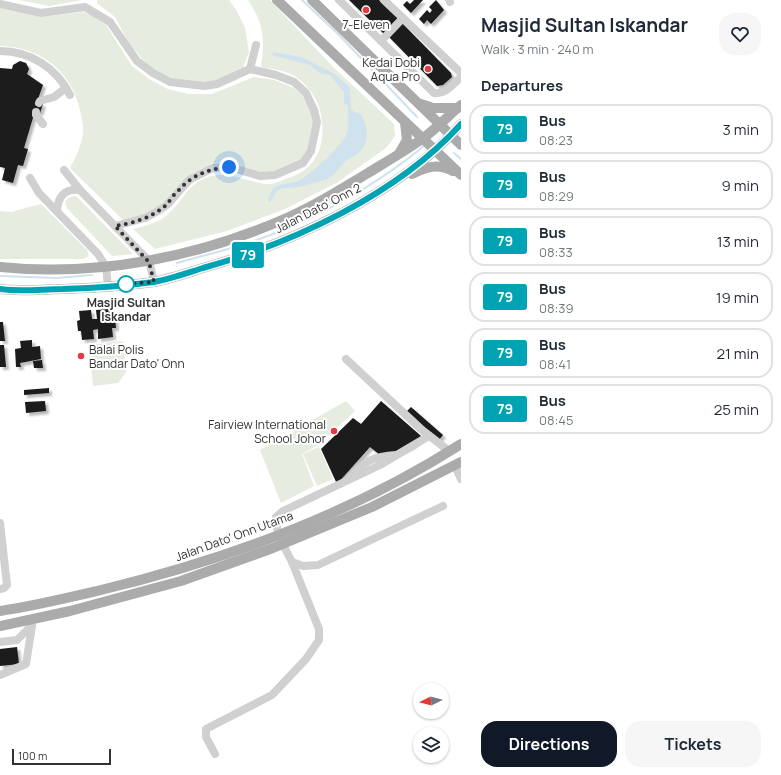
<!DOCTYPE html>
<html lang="en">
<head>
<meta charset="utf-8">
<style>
	:root { --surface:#fff; --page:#f6f6f7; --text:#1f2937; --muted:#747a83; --line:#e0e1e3; --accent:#111827 }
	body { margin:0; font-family:Manrope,sans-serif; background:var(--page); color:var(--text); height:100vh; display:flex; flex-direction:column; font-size:15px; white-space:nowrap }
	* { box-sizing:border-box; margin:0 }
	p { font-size:13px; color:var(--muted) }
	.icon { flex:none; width:22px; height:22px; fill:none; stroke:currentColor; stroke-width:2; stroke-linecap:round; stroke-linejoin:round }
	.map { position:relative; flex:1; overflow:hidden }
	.details { display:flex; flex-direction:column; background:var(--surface); width:320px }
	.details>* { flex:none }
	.badge { padding:0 8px; border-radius:3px; font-size:14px; line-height:26px }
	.needle { width:26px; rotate:264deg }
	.fabs { position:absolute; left:413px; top:683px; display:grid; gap:8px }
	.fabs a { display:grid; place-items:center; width:36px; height:36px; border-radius:50%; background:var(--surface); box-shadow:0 1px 3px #0004; font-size:20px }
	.scale { position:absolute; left:12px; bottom:10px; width:99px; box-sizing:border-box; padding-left:4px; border:2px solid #333; border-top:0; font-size:11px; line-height:14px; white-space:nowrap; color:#333; -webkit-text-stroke:3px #fff; paint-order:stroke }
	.you { position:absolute; width:20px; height:20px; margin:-10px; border:3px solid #fff; border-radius:50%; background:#1a73e8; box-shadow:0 0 0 6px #1a73e833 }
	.map>.badge { position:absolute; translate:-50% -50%; box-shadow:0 0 0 2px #fff }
	h2 { padding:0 20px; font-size:15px; line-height:36px }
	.round { display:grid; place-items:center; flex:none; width:42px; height:42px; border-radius:16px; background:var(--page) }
	.overview { display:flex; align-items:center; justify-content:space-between; height:68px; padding:0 20px }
	h1 { font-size:19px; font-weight:700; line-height:30px }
	.primary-button { display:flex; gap:8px; margin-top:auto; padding:8px 20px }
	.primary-button a { flex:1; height:46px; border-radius:16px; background:var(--accent); color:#fff; font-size:16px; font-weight:700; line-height:46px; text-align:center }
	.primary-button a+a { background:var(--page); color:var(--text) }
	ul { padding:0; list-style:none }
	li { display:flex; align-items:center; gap:12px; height:50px; margin:0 8px 6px; padding:0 12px; border:2px solid var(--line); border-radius:16px }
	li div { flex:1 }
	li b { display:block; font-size:15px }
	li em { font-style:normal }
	li .badge { min-width:44px; font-weight:700; text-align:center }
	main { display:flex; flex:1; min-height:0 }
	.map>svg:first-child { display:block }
</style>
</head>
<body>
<main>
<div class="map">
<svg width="461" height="775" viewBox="0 0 461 775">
	<defs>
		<filter id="shadow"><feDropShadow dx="3" dy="3" stdDeviation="1" flood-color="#0004"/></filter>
	</defs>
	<rect width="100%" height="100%" fill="#fff"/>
	<g fill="#e6ecdf">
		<polygon points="19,0 82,0 49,6"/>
		<polygon points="97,0 229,0 238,13 245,28 249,52 243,68 214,84 172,79 148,66 129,43 115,17 97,3"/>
		<path d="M248,0H270L332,66L394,124L395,136L386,148L338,182L285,209L227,231L155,249L133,229C145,226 158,223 167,215C183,202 186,185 208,177C229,170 250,184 271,184C276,183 283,180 288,178C320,168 327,140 320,110C317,97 305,82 293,75C284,70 270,69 261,67C265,39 264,24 248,0Z"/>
		<path d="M0,8L41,17L84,12L93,16L106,25L132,66L149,79L168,89L188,94H212L254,77L274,80L292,87L302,95L311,110L315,122L305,161L266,174L245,170L204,172L168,205L127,224L70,168C76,157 81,146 83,134C84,125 81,114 79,106C69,69 39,47 0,46Z"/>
		<polygon points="74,196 77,197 133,254 112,256 67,208 65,202 68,198"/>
		<polygon points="41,204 87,250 89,256 84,259 0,259 0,211 11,212"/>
		<polygon points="123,341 126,372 118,383 93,386 89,345"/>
		<polygon points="346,401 355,411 318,445 302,454 314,486 281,503 260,450"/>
		<polygon points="319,447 333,479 317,486 303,454"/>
	</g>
	<path fill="#cfe2ee" d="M273,52L301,57L335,74L350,88L351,109L354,112L360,113C368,127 372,142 357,154C354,156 350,158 347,160C340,166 335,175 327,179C325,180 301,187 298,187C283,190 280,183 271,201L268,202C272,179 284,187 300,180C310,175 345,143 347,133C349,124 348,114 348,105L344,104V92L330,75L320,73L310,65L272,55Z"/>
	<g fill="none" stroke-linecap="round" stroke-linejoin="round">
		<g stroke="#cfe2ee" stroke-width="2">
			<polyline points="302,0 338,34 417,117"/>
			<polyline points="454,153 461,159"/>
			<path d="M177,263C200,256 224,251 248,243C307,224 376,186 424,146"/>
			<polyline points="0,276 57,278 92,275"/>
		</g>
	</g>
	<g fill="#1a1a1a" filter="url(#shadow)">
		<polygon points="349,0 379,0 399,19 384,34"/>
		<polygon points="414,0 423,0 411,13 403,5 407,1 410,4"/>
		<polygon points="436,0 444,10 431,24 427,20 424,24 419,19 427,10 430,13 432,10 429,7"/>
		<polygon points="402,23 451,73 452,77 443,85 437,86 389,37"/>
		<polygon points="20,61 26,63 29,69 27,74 43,85 37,102 43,104 40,113 35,111 24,148 28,149 23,166 18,165 13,183 2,180 5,168 0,167 0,68 12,69 13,65"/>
		<polygon points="110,309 111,318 115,317 116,328 112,328 113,337 98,339 98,329 93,330 94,339 82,340 81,331 78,331 77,321 80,320 79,311 91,310 92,319 97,319 96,310"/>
		<polygon points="0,322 3,322 5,341 0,341"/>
		<polygon points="32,340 32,347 40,346 41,359 20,363 21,367 16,367 15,349 21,348 20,341"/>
		<polygon points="0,345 4,345 6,367 0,367"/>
		<polygon points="42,360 43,368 34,368 33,361"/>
		<polygon points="49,388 49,393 24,395 24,390"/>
		<polygon points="45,401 46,411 26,413 25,402"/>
		<polygon points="381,401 421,436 412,446 403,450 380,455 370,447 337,484 321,449 353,418 361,424"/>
		<polygon points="411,407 443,435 439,440 406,412"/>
		<polygon points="17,647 19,664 0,666 0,649"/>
	</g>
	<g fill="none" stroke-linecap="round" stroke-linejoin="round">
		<g stroke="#d0d0d0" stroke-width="8">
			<path d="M339,0L434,93C445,95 453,84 461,77"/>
			<polyline points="384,0 461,73"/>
			<polyline points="449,0 450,2"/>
			<polyline points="0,4 41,13 85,7 110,22 137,61 153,73 170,82 204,86 217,84 250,69 276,75 294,82 306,93 314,110 317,122 311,151 303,163 275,175 260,176 229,167 213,168 189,180 167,205 158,211 145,218 115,226"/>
			<polyline points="381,41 403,18"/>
			<path d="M0,51C30,51 57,68 70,95"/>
			<polyline points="250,69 256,45"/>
			<polyline points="384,70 397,57"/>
			<polyline points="39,103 40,101 54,97 66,88"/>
			<polyline points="36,112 36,115 43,124"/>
			<polyline points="64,170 80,190 149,261 154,281"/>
			<polyline points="30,178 39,193 98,254 106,267 108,286"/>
			<path d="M57,211C58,196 65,188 80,190"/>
			<polyline points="346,359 422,430 449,451"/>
			<polyline points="455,466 461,479"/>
			<path d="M350,478C363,461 375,456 396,455"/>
			<polyline points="0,523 7,585 4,588 0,589"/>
			<polyline points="292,562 303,566 318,565 443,506"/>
			<polyline points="0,642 17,640 32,625"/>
			<polyline points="0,675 26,664 32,626"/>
			<polyline points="215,754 206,737 206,729 272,695 306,659 319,640 319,629 292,562 278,535 276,517 283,511 380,465 429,436"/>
		</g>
		<g stroke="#ababab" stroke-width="10">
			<polyline points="277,0 461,175"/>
			<polyline points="312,0 461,145"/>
			<polyline points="421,104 433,108 458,108"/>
			<polyline points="400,152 407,140 405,123"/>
			<path d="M412,174C427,167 437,163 453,171"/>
			<path d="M0,267C99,277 199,257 289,217C317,205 343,188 368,173C386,162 405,151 422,139C436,129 448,116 461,105"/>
			<path d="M0,289C21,292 42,289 63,289C93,288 124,286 154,282C170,279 187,273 203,268C292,243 399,194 461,124"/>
			<path d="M0,611C34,606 67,598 101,590C225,560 353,513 461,444"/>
			<polyline points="0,626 70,611 181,581 273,548 372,507 461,462"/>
		</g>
	</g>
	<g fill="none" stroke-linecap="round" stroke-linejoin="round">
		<g stroke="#fff" stroke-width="9">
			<path id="line" d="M0,289C21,292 42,289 63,289C93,288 124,286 154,282C170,279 187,273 203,268C293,243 398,194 461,124"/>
		</g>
		<use href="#line" stroke="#00a3b4" stroke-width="6"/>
		<path stroke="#333" stroke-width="4" stroke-dasharray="0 7.2" d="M126,284H123L154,282L149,262L115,226C133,223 152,218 166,205C170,201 173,195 178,191C192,175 208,169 229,167"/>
	</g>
	<g fill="#e63946" stroke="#fff" stroke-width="1.5">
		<circle cx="366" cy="10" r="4"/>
		<circle cx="428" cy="69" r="4"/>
		<circle cx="81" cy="356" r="4"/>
		<circle cx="334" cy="431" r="4"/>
	</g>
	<circle fill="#fff" stroke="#00a3b4" stroke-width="2" cx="126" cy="284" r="8"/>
	<g text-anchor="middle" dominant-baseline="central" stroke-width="4" stroke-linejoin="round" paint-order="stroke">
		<g font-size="12" fill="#333" stroke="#fff" text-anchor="end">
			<text x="366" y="24" text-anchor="middle">7-Eleven</text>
			<text x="420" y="62">Kedai Dobi<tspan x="420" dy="14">Aqua Pro</tspan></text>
			<text x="89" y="349" text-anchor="start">Balai Polis<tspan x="89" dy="14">Bandar Dato' Onn</tspan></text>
			<text x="326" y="424">Fairview International<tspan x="326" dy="14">School Johor</tspan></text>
		</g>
		<g font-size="12" fill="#333" stroke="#fff">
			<text transform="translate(318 208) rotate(-27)">Jalan Dato' Onn 2</text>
			<text transform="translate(234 536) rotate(-20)">Jalan Dato' Onn Utama</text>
		</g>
		<g font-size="12" font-weight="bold" fill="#333" stroke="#fff">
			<text x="126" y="302">Masjid Sultan<tspan x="126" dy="14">Iskandar</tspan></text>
		</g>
	</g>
</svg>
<div class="fabs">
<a><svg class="needle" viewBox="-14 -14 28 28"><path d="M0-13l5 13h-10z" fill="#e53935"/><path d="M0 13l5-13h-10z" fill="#747a83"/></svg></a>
<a><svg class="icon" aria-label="layers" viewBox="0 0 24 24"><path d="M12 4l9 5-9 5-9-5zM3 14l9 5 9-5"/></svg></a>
</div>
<div class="scale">100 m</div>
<div class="you" style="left:229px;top:167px"></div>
<b class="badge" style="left:248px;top:255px;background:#00a3b4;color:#fff">79</b>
</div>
<section class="details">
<div class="overview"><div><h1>Masjid Sultan Iskandar</h1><p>Walk · 3 min · 240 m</p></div><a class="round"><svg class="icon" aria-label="heart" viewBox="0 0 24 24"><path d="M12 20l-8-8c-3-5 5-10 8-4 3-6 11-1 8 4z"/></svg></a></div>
<h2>Departures</h2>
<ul>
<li><span class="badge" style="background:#00a3b4;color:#fff">79</span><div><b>Bus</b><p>08:23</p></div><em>3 min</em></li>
<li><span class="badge" style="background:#00a3b4;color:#fff">79</span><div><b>Bus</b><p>08:29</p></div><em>9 min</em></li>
<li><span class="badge" style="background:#00a3b4;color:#fff">79</span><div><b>Bus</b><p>08:33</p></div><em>13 min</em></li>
<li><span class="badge" style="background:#00a3b4;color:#fff">79</span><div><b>Bus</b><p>08:39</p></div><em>19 min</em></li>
<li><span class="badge" style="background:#00a3b4;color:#fff">79</span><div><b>Bus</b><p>08:41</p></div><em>21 min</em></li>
<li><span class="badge" style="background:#00a3b4;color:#fff">79</span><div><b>Bus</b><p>08:45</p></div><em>25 min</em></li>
</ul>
<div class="primary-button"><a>Directions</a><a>Tickets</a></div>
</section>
</main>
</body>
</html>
